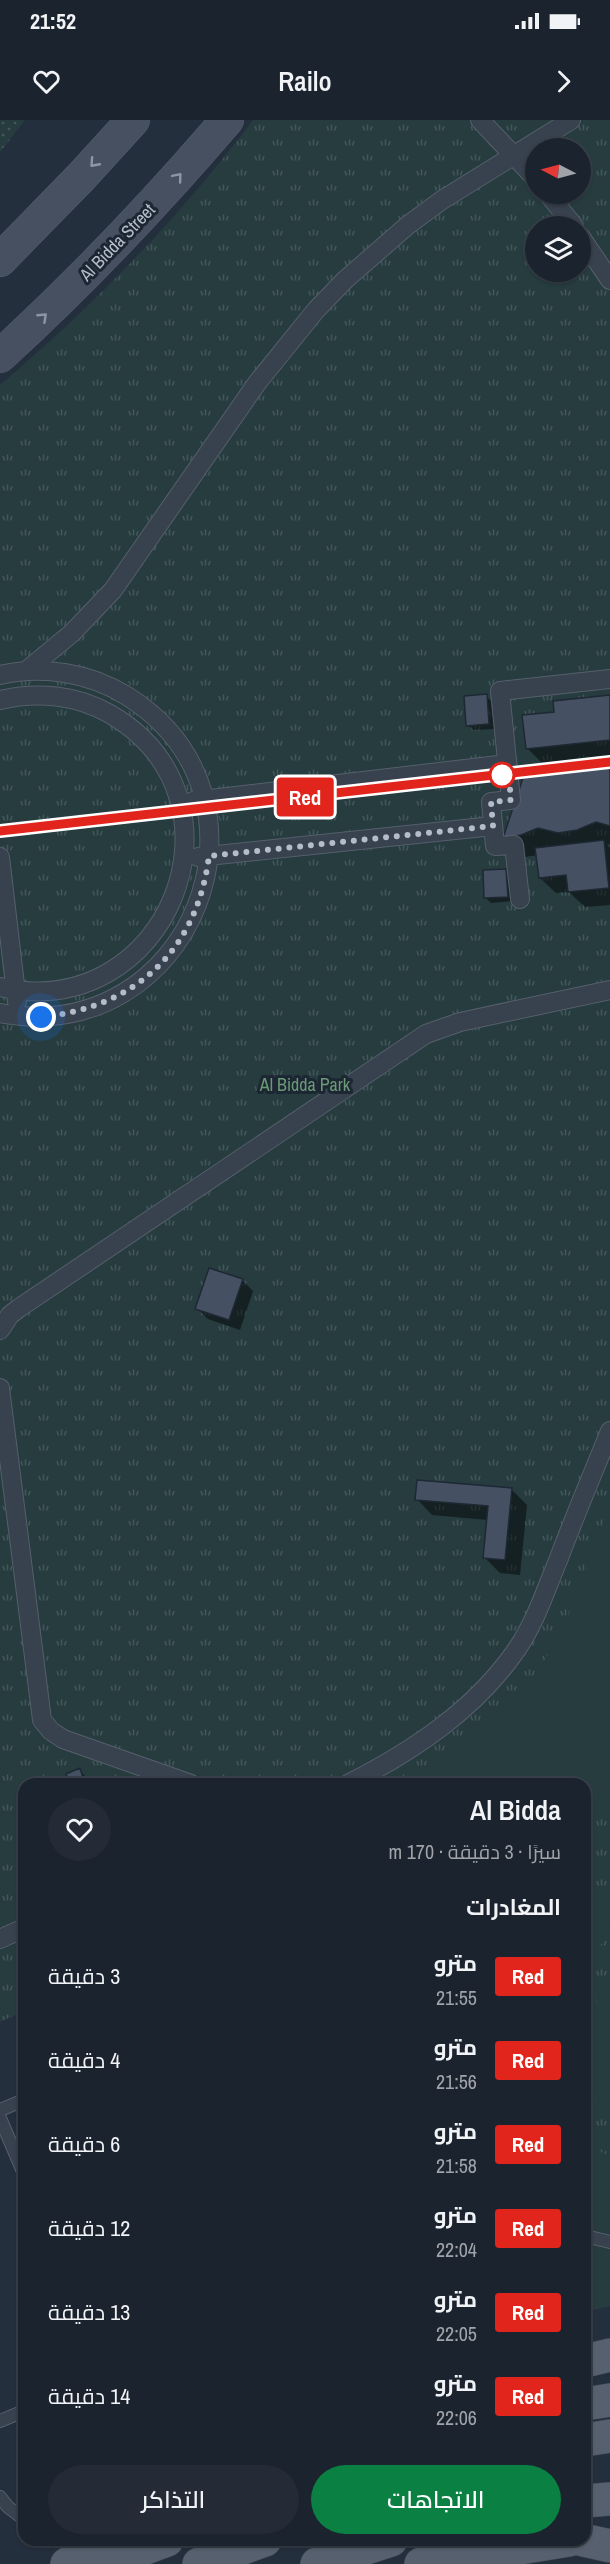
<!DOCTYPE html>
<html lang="ar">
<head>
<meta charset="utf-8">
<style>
	:root { --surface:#1b232e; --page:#242b36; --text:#f1f3f6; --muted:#a0a4aa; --line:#39404a; --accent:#0b8043 }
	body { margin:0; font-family:"Archivo Narrow",Cairo,sans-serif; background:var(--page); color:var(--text); direction:rtl; height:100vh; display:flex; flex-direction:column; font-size:22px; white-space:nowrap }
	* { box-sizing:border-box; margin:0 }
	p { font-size:20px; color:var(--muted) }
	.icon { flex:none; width:33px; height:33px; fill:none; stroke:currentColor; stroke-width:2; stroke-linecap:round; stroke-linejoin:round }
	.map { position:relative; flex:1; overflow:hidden; direction:ltr }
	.drawer { position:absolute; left:18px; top:1658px; width:573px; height:768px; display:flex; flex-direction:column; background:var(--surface); border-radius:18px; box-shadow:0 2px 4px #0004,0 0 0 2px var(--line); direction:rtl }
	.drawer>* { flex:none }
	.badge { padding:0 12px; border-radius:4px; font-size:21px; line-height:39px }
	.needle { width:39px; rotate:276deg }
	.tools { position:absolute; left:525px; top:18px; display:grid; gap:12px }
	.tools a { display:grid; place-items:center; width:66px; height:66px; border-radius:50%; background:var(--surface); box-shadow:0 2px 4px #0004,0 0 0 2px var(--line); font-size:30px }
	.you { position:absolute; width:30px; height:30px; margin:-15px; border:4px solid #fff; border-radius:50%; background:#1a73e8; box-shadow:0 0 0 9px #1a73e833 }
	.map>.badge { position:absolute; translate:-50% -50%; box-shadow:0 0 0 3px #fff }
	h2 { padding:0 30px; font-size:22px; line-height:54px }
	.round { display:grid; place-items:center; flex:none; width:63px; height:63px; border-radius:32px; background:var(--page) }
	.overview { display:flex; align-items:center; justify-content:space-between; height:102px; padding:0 30px }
	h1 { font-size:28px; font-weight:600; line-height:45px }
	.primary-button { display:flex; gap:12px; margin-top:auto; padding:12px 30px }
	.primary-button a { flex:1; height:69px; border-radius:36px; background:var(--accent); color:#fff; font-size:24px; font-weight:600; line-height:69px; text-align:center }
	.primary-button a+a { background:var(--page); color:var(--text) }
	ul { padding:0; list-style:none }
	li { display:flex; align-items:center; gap:18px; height:84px; padding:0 30px }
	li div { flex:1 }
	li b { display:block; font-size:22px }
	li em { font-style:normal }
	li .badge { min-width:66px; font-weight:700; text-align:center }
	.status { display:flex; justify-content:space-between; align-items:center; height:42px; padding:0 30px; background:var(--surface); direction:ltr }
	.status svg { height:16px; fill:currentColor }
	header { display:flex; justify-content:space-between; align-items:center; height:78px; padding:0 30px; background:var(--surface); font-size:27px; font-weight:600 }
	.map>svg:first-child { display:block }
</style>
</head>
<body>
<div class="status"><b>21:52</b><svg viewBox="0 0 49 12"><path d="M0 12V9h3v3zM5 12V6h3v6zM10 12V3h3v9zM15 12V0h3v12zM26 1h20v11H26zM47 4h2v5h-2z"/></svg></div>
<header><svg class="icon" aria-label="forward" viewBox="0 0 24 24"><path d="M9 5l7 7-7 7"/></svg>Railo<svg class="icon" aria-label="heart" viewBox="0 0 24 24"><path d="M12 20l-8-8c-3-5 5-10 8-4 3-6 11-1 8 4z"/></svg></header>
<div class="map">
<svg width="610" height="2444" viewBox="0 0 610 2444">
	<defs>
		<pattern id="grass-dots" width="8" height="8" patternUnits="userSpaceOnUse" patternTransform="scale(1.5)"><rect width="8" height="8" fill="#263c3f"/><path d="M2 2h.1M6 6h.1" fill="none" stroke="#435659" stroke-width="1.8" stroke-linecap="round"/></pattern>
		<pattern id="park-tufts" width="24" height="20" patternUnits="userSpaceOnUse" patternTransform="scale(1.5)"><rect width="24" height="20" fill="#263c3f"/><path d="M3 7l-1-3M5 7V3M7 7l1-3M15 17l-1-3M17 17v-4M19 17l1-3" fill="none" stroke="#435659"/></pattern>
	</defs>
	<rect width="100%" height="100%" fill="#242f3e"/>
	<polygon fill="url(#grass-dots)" points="0,0 25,0 0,32"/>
	<path fill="url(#park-tufts)" fill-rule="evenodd" d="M253,0H610V2186L585,2192V1664H24V1891L0,1902V265C93,186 180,97 253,0ZM536,28H580V74H536ZM536,106H580V152H536Z"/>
	<g fill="#263c3f">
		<path d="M610,1385V1683L589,1674L585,1679V1664L408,1663C473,1623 531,1576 564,1505C582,1466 594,1425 610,1385Z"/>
		<path d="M585,1773C607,1780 610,1793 610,1815L595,1831L585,1827Z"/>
		<polygon points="610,1852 610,1981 585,1970 585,1910"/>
		<polygon points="585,2025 610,2036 610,2104 585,2095"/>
		<polygon points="585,2130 610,2138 610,2186 585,2192"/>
	</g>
	<g fill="#0007">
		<polygon points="486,576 491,581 494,609 473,610 468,605"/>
		<polygon points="610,577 610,637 543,644 527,628 556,593"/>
		<polygon points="610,644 610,724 607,725 610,728 610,785 585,787 569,772 556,773 540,758 538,735 525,737 505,717 560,650"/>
		<polygon points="505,750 511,756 512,781 491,783 486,778"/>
		<polygon points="242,1160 253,1171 240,1210 208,1199 197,1189"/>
		<polygon points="511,1369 527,1385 520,1455 500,1453 484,1437 488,1400 432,1395 417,1379"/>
		<polygon points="79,1650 93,1664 70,1664"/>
	</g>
	<g fill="#455162" stroke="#1f2835" stroke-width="1.5">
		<polygon points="487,574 489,604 466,606 464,576"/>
		<polygon points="610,575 610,620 526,629 522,595 554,592 553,581"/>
		<polygon points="604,641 610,641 610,706 596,702 577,710 558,713 538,708 521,715 503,718 526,649 560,648 589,642"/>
		<polygon points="604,720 609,768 568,772 566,755 539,758 535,728"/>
		<polygon points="506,749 508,777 484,778 483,750"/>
		<polygon points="209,1148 243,1159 229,1200 195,1189"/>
		<polygon points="417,1360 512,1368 505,1440 483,1438 488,1386 415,1380"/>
		<polygon points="80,1648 83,1658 86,1657 88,1663 93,1661 94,1664 66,1664 69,1662 66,1654"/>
	</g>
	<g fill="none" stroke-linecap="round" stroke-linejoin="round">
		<g stroke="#565f6c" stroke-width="14">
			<g id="service">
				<polyline points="0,1990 24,1980"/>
				<polyline points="0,1998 24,2054"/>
				<polyline points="585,2116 610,2122"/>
				<polyline points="0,2301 24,2291"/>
				<polyline points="0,2377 8,2387 24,2399"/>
			</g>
		</g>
		<g stroke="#565f6c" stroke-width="20">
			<g id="pedestrian">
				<polyline points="480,0 536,59"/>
				<polyline points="548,74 574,106"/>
				<polyline points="580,116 610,160"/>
				<polyline points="26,551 72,513 113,470 257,263 316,190 345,160 408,105 442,80 571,0"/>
				<path d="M0,555C43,545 90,553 127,576C291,679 190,929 0,893"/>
				<path d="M0,580C37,571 77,575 110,594C258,680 167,905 0,867"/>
				<polyline points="193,681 507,644"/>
				<polyline points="0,737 17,882"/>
				<polyline points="198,737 493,706"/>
				<polyline points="520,779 514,725 495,726 491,682 511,680 500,571 610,559"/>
				<polyline points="0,1210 10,1195 19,1188 426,914 460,902 610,870"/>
				<polyline points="0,1268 42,1600 51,1611 63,1619 191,1664"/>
				<path d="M348,1664C413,1631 475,1590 517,1529C536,1501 546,1469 559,1438C575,1395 593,1353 610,1311"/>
				<polyline points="0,1819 24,1808"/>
			</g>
		</g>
		<g stroke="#565f6c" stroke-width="34">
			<g id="secondary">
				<polyline points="0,140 82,56 133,0"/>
				<path d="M0,236C81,162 155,84 227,0"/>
			</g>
		</g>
		<g stroke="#414a57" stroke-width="34">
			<g id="primary">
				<polyline points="585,2241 610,2235"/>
				<polyline points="585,2284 610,2280"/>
				<polyline points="585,2320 610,2316"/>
				<polyline points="585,2381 610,2379"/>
				<polyline points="583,2420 610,2426"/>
				<polyline points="67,2444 104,2420"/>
				<polyline points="103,2444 167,2420"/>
				<polyline points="199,2444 265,2420"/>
				<polyline points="317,2444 391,2420"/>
				<polyline points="421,2444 569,2420"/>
			</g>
		</g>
		<use href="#service" stroke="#38414e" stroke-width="12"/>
		<use href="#pedestrian" stroke="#38414e" stroke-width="18"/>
		<use href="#secondary" stroke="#465061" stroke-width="33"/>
		<use href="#primary" stroke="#56606e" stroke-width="33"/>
	</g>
	<defs><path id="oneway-chevron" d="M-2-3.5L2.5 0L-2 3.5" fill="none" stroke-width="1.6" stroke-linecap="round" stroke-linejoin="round" transform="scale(1.5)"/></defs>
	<g stroke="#8e96a5">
		<use href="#oneway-chevron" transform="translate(94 43) rotate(132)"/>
		<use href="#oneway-chevron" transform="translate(178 57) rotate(-50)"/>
		<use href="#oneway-chevron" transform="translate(43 197) rotate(-43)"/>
	</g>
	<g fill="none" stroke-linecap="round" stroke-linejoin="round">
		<g stroke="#fff" stroke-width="14">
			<polyline id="line" points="0,711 610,642"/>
		</g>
		<use href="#line" stroke="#e2251c" stroke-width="9"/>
		<path stroke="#b4bcc9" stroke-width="6" stroke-dasharray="0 10.8" d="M41,897C136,888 197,830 209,736L493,706L491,682L511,680L508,648L502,655"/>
	</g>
	<circle fill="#fff" stroke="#e2251c" stroke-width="3" cx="502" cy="655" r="12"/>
	<g text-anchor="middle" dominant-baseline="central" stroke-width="6" stroke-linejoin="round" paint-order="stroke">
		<g font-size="18" fill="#b4bcc9" stroke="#1d2633">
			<text transform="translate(117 122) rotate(-46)">Al Bidda Street</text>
		</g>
		<g font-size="18" fill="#6b9a76" stroke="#1d2633">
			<text x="305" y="964">Al Bidda Park</text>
		</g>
	</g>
</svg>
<div class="tools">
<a><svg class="needle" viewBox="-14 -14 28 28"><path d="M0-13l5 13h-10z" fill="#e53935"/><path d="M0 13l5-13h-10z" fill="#a0a4aa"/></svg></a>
<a><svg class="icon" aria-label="layers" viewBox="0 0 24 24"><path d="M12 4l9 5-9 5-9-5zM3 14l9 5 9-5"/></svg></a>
</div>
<div class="you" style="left:41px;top:897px"></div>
<b class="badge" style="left:305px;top:677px;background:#e2251c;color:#fff">Red</b>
<section class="drawer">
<div class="overview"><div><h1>Al Bidda</h1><p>سيرًا · 3 دقيقة · 170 m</p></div><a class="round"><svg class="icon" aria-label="heart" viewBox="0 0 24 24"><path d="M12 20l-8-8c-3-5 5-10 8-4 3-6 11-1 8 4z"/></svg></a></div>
<h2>المغادرات</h2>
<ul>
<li><span class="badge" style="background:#e2251c;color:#fff">Red</span><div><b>مترو</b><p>21:55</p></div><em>3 دقيقة</em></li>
<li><span class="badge" style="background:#e2251c;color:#fff">Red</span><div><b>مترو</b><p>21:56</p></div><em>4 دقيقة</em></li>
<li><span class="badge" style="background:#e2251c;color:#fff">Red</span><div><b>مترو</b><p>21:58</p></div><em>6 دقيقة</em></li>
<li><span class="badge" style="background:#e2251c;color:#fff">Red</span><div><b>مترو</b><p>22:04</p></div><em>12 دقيقة</em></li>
<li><span class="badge" style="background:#e2251c;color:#fff">Red</span><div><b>مترو</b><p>22:05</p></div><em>13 دقيقة</em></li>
<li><span class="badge" style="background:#e2251c;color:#fff">Red</span><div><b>مترو</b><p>22:06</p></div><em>14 دقيقة</em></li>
</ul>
<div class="primary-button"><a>الاتجاهات</a><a>التذاكر</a></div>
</section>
</div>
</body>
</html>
